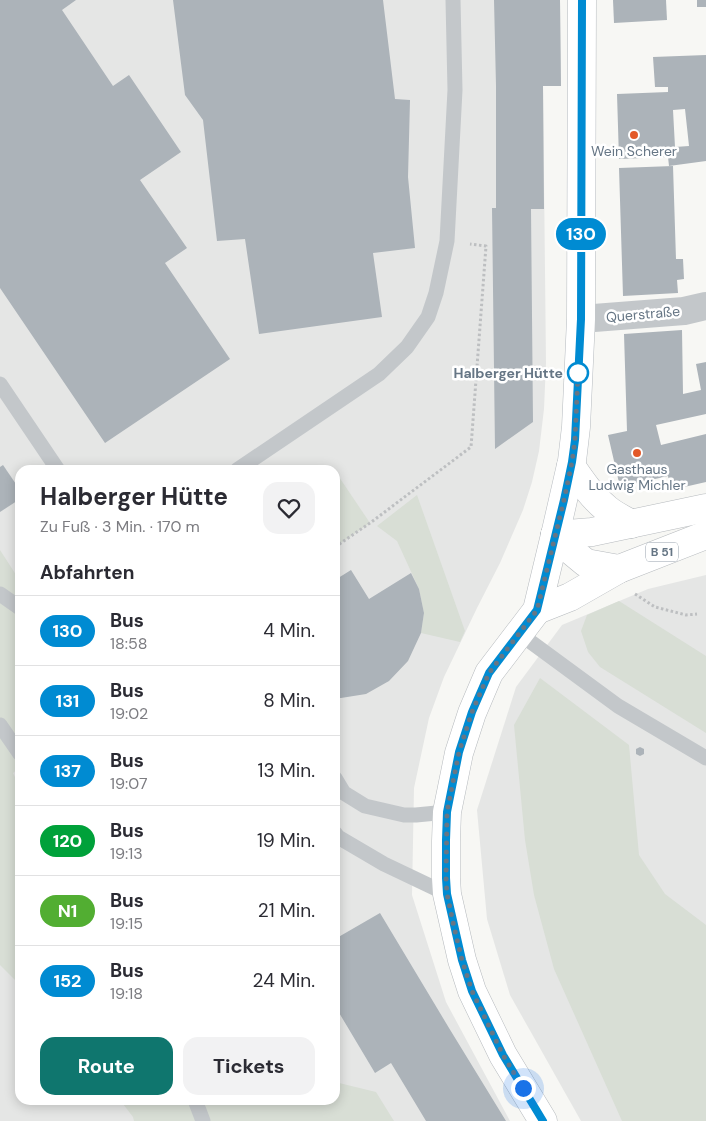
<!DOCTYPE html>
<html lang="de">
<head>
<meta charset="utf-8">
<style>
	:root { --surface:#fff; --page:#f2f2f3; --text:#2b2b33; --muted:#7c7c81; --line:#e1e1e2; --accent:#0f766e }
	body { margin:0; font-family:"DM Sans",sans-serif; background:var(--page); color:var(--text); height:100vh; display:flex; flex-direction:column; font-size:19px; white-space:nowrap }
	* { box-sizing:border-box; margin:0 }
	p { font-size:16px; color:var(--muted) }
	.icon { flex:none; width:28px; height:28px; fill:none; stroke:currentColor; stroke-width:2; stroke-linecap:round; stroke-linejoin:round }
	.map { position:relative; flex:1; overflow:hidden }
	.panel { position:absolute; left:15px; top:465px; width:325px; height:640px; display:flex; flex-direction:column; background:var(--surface); border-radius:15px; box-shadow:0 2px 12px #0003 }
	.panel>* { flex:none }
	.badge { padding:0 10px; border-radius:16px; font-size:18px; line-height:32px }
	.you { position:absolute; width:25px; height:25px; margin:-12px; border:4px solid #fff; border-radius:50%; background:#1a73e8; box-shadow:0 0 0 8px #1a73e833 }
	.map>.badge { position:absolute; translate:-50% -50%; box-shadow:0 0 0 2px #fff }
	h2 { padding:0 25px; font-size:19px; line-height:45px }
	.round { display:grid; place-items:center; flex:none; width:52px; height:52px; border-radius:15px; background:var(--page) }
	.headline { display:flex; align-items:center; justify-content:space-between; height:85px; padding:0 25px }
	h1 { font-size:24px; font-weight:700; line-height:38px }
	.action { display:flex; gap:10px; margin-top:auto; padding:10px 25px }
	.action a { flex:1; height:58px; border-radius:15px; background:var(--accent); color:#fff; font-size:20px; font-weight:700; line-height:58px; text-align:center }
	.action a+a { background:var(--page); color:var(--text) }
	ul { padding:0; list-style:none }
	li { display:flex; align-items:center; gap:15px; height:70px; padding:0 25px; border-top:1px solid var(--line) }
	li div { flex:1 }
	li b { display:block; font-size:19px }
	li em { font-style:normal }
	li .badge { min-width:55px; font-weight:700; text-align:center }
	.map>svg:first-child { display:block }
</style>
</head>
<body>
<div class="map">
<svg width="706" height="1121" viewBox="0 0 706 1121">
	<rect width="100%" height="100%" fill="#f7f7f4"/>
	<g fill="#e5e6e5" fill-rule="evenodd">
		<path d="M0,0H560L561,86H543L546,363L544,409L539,451L532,482L523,510L500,563L477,608L444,677L429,718L414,788L412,895L446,1002L510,1121H0ZM20,470H335V1100H20Z"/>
		<polygon points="706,575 706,1121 581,1121 510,995 487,919 477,810 516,687 562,625 648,589"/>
	</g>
	<g fill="#d8ded5">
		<polygon points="335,471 370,523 335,547"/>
		<polygon points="417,495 465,631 460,642 421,633 424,613 419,589 397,541 377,526"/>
		<polygon points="0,550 20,581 20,767 13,773 20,787 20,985 0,965"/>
		<polygon points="619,601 706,656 706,733 600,667 588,652 581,631 587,615"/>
		<polygon points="540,678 629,745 639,855 665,894 706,925 706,1121 622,1121 554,969 534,895 525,840 514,725"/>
		<polygon points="335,1082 376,1092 394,1121 134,1121 133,1117 120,1100 335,1100"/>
	</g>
	<g fill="#acb3b9" fill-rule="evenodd">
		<polygon points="0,0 76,0 62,10 113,86 129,75 181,152 140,180 187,248 165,263 230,359 105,443 0,288"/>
		<polygon points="173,0 383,0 395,99 410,100 408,177 415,248 373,253 382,317 259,334 245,239 217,241 203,120 185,95"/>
		<polygon points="494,0 560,0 561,86 543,86 544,209 531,209 533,422 495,449 492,208 496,208 496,86"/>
		<polygon points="613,0 666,0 667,20 614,23"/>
		<rect x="697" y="0" width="9" height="7"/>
		<path d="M706,55V161L669,166L668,157L619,159L617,94L668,92V87H655L653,57ZM685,109L689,146L675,147L673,110Z"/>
		<polygon points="673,166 676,259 683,259 684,279 677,280 678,293 623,296 619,168"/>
		<polygon points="682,330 683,394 701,390 696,364 706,362 706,414 656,425 661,445 706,434 706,482 671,490 668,476 620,487 608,435 627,431 624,334"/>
		<polygon points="3,465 20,490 20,499 0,512 0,467"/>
		<polygon points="351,570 369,599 411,573 419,589 424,613 421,633 408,661 389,681 366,694 341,698 335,698 335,580"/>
		<polygon points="640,747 644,749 644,754 640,756 636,754 636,749"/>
		<polygon points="380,913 449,1028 506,1121 426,1121 391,1063 375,1073 335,1006 335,939"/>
	</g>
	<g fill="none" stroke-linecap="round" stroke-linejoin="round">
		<g stroke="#b5babf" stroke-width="29">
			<polyline id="secondary" points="555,535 572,461 576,427 581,319 582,0"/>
		</g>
		<g stroke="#b6babe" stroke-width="29">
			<g id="primary">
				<path d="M571,466C582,482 592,497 607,509C614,515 623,519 631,524"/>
				<polyline points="555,535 592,532 706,508"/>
				<polyline points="555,535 569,549 586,563 619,569"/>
				<polyline points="537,610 570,597 619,569 706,535"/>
				<polyline points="543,1121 503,1055 472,991 462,960 447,894 446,878 446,841 447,812 459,753 472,713 489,673 537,610 555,535"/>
			</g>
		</g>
		<g stroke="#bdbfc1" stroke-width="3" stroke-dasharray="2.5 2.5" stroke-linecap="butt">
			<polyline points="335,547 370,523 471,447 486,246 470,244"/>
			<polyline points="635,594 655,607 686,615 697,614"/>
		</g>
		<g stroke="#c3c7ca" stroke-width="15">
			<polyline points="0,384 58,470"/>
			<polyline points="237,470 379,374 407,347 428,317 436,293 447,241 455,90 453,0"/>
			<polyline points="0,594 20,608"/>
			<polyline points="520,634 618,706 706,758"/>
			<polyline points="0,725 20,754"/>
			<polyline points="335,778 344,793 365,806 404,815 416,815 447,812"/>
			<polyline points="335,833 338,837 384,864 447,894"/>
			<polyline points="195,1100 203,1121"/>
		</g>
		<polyline stroke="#c3c7ca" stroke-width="28" points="581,319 684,311 706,306"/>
		<use href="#secondary" stroke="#fff" stroke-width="28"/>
		<use href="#primary" stroke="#fff" stroke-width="28"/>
	</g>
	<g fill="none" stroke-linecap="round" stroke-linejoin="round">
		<g stroke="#fff" stroke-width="11">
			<polyline id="line" points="543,1121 503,1055 472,991 462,960 447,894 446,878 446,840 447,812 459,752 472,712 489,673 537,610 564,500 572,462 575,440 581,319 582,0"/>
		</g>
		<use href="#line" stroke="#008bd2" stroke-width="8"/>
		<polyline stroke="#667685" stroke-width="5" stroke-dasharray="0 9" points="523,1088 503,1055 472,991 462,960 454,927 447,894 446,878 447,812 459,752 472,712 489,673 537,610 564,500 572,462 575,440 578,373"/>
	</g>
	<g fill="#e35928" stroke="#fff" stroke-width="2">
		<circle cx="634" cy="135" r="5"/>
		<circle cx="637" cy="453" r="5"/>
	</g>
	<circle fill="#fff" stroke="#008bd2" stroke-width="2.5" cx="578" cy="373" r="10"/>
	<g text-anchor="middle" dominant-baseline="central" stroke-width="5" stroke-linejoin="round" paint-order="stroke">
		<rect fill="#fff" stroke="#949faa" stroke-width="1" x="646" y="542.5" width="32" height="19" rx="4"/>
		<g font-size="12" font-weight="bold" fill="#667685">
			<text x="662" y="552">B 51</text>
		</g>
		<g font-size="14" fill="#667685" stroke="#fff">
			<text x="634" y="151">Wein Scherer</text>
			<text x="637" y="469">Gasthaus<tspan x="637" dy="16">Ludwig Michler</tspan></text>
		</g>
		<g font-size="14" fill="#667685" stroke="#fff">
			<text transform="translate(643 314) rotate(-5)">Querstraße</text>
		</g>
		<g font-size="14" font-weight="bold" fill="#667685" stroke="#fff" text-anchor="end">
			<text x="563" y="373">Halberger Hütte</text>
		</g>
	</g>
</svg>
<div class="you" style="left:523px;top:1088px"></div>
<b class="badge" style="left:581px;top:234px;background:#008bd2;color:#fff">130</b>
<section class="panel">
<div class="headline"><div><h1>Halberger Hütte</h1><p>Zu Fuß · 3 Min. · 170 m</p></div><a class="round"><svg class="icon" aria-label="heart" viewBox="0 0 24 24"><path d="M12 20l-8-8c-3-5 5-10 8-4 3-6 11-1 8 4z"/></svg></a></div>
<h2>Abfahrten</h2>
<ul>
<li><span class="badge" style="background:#008bd2;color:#fff">130</span><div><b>Bus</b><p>18:58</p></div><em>4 Min.</em></li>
<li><span class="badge" style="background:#008bd2;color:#fff">131</span><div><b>Bus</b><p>19:02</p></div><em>8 Min.</em></li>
<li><span class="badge" style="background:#008bd2;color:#fff">137</span><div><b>Bus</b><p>19:07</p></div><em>13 Min.</em></li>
<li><span class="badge" style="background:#00a13a;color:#fff">120</span><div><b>Bus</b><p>19:13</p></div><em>19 Min.</em></li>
<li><span class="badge" style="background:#52ae32;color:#fff">N1</span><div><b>Bus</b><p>19:15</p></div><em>21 Min.</em></li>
<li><span class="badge" style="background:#008bd2;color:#fff">152</span><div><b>Bus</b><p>19:18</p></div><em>24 Min.</em></li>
</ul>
<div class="action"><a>Route</a><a>Tickets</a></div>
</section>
</div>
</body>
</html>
